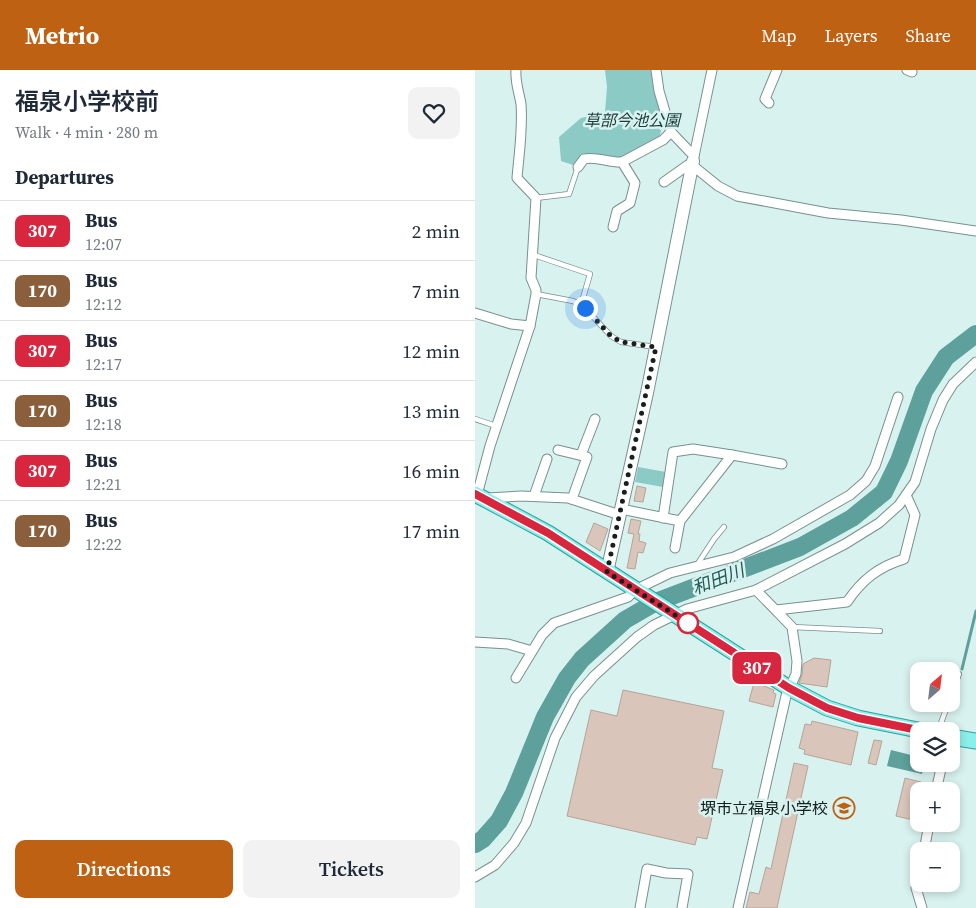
<!DOCTYPE html>
<html lang="en">
<head>
<meta charset="utf-8">
<style>
	:root { --surface:#fff; --page:#f2f2f3; --text:#1f2937; --muted:#747a83; --line:#e0e1e3; --accent:#be6112 }
	body { margin:0; font-family:"Source Serif 4","Noto Sans JP",serif; background:var(--page); color:var(--text); height:100vh; display:flex; flex-direction:column; font-size:19px; white-space:nowrap }
	* { box-sizing:border-box; margin:0 }
	p { font-size:16px; color:var(--muted) }
	.icon { flex:none; width:28px; height:28px; fill:none; stroke:currentColor; stroke-width:2; stroke-linecap:round; stroke-linejoin:round }
	.map { position:relative; flex:1; overflow:hidden }
	.details { display:flex; flex-direction:column; background:var(--surface); width:475px }
	.details>* { flex:none }
	.badge { padding:0 10px; border-radius:8px; font-size:18px; line-height:32px }
	.needle { width:32px; rotate:28deg }
	.buttons { position:absolute; left:435px; top:592px; display:grid; gap:10px }
	.buttons a { display:grid; place-items:center; width:50px; height:50px; border-radius:10px; background:var(--surface); box-shadow:0 2px 8px #0003; font-size:25px }
	.you { position:absolute; width:25px; height:25px; margin:-12px; border:4px solid #fff; border-radius:50%; background:#1a73e8; box-shadow:0 0 0 8px #1a73e833 }
	.map>.badge { position:absolute; translate:-50% -50%; box-shadow:0 0 0 2px #fff }
	h2 { padding:0 15px; font-size:19px; line-height:45px }
	.round { display:grid; place-items:center; flex:none; width:52px; height:52px; border-radius:10px; background:var(--page) }
	.headline { display:flex; align-items:center; justify-content:space-between; height:85px; padding:0 15px }
	h1 { font-size:24px; font-weight:600; line-height:38px }
	.action { display:flex; gap:10px; margin-top:auto; padding:10px 15px }
	.action a { flex:1; height:58px; border-radius:10px; background:var(--accent); color:#fff; font-size:20px; font-weight:600; line-height:58px; text-align:center }
	.action a+a { background:var(--page); color:var(--text) }
	ul { padding:0; list-style:none }
	li { display:flex; align-items:center; gap:15px; height:60px; padding:0 15px; border-top:1px solid var(--line) }
	li div { flex:1 }
	li b { display:block; font-size:19px }
	li em { font-style:normal }
	li .badge { min-width:55px; font-weight:700; text-align:center }
	header { display:flex; align-items:center; gap:30px; box-sizing:border-box; height:70px; padding:0 25px; background:var(--accent); color:#fff }
	header strong { font-size:24px }
	nav { display:flex; gap:28px; margin-inline-start:auto; font-size:18px }
	main { display:flex; flex:1; min-height:0 }
	.map>svg:first-child { display:block }
</style>
</head>
<body>
<header>
<strong>Metrio</strong>
<nav><a>Map</a><a>Layers</a><a>Share</a></nav>
</header>
<main>
<section class="details">
<div class="headline"><div><h1>福泉小学校前</h1><p>Walk · 4 min · 280 m</p></div><a class="round"><svg class="icon" aria-label="heart" viewBox="0 0 24 24"><path d="M12 20l-8-8c-3-5 5-10 8-4 3-6 11-1 8 4z"/></svg></a></div>
<h2>Departures</h2>
<ul>
<li><span class="badge" style="background:#d7263d;color:#fff">307</span><div><b>Bus</b><p>12:07</p></div><em>2 min</em></li>
<li><span class="badge" style="background:#8b5e3c;color:#fff">170</span><div><b>Bus</b><p>12:12</p></div><em>7 min</em></li>
<li><span class="badge" style="background:#d7263d;color:#fff">307</span><div><b>Bus</b><p>12:17</p></div><em>12 min</em></li>
<li><span class="badge" style="background:#8b5e3c;color:#fff">170</span><div><b>Bus</b><p>12:18</p></div><em>13 min</em></li>
<li><span class="badge" style="background:#d7263d;color:#fff">307</span><div><b>Bus</b><p>12:21</p></div><em>16 min</em></li>
<li><span class="badge" style="background:#8b5e3c;color:#fff">170</span><div><b>Bus</b><p>12:22</p></div><em>17 min</em></li>
</ul>
<div class="action"><a>Directions</a><a>Tickets</a></div>
</section>
<div class="map">
<svg width="501" height="838" viewBox="0 0 501 838">
	<rect width="100%" height="100%" fill="#d8f2ef"/>
	<g fill="#8ccac5">
		<polygon points="130,0 176,0 178,16 188,54 184,68 146,88 124,84 110,86 101,96 86,91 84,67 106,48 130,42 132,17"/>
		<polygon points="163,397 191,402 188,417 160,412"/>
	</g>
	<polygon fill="#5da09c" points="416,680 444,687 444,694 449,694 447,704 412,696"/>
	<g fill="none" stroke-linecap="round" stroke-linejoin="round">
		<polyline stroke="#5da09c" stroke-width="3" points="487,599 501,541"/>
		<polyline stroke="#5da09c" stroke-width="18" points="0,774 8,769 24,751 39,723 70,647 92,608 107,589 150,550 181,532 325,477 377,448 409,422 424,391 449,321 471,287 501,264"/>
	</g>
	<g fill="#d9c5ba" stroke="#b6a498">
		<polygon points="162,416 171,418 168,432 159,431"/>
		<polygon points="156,449 166,451 163,464 165,464 164,471 171,473 168,483 163,482 160,499 152,498 159,464 153,463"/>
		<polygon points="119,453 133,459 125,481 111,472"/>
		<polygon points="339,588 356,590 352,617 324,613 327,605 328,594"/>
		<polygon points="280,609 289,613 289,616 299,620 298,623 301,624 298,637 274,631"/>
		<polygon points="148,620 249,641 237,698 248,700 232,769 222,767 220,775 92,746 116,640 142,646"/>
		<polygon points="337,651 383,662 376,695 329,684 330,680 324,678 330,654 336,655"/>
		<polygon points="399,670 407,671 401,695 393,693"/>
		<polygon points="319,693 333,696 302,838 271,838 275,822 284,824 291,797 296,799"/>
		<polygon points="430,708 446,712 438,750 421,746"/>
	</g>
	<g fill="none" stroke-linecap="round" stroke-linejoin="round">
		<g stroke="#78908e" stroke-width="6">
			<g id="lane">
				<polyline points="61,128 94,124 103,97"/>
				<polyline points="59,185 115,204 106,235"/>
				<polyline points="61,224 98,231 108,236 136,266 146,272 180,277"/>
				<polyline points="0,349 21,356"/>
				<polyline points="222,495 239,469 249,457"/>
				<polyline points="317,557 405,561"/>
				<polyline points="476,626 484,604"/>
				<polyline points="463,661 473,634"/>
			</g>
		</g>
		<g stroke="#78908e" stroke-width="11">
			<g id="street">
				<polyline points="181,0 184,21 196,62"/>
				<polyline points="432,0 437,2"/>
				<polyline points="294,33 290,29 302,0"/>
				<polyline points="218,91 237,0"/>
				<path d="M103,97L109,89C122,86 134,93 147,92L188,70L196,62L219,86"/>
				<polyline points="189,112 213,95 217,95 243,116 262,126 353,143 426,150 501,161"/>
				<polyline points="138,157 142,141 155,133 160,113 147,92"/>
				<polyline points="0,243 36,254 55,256"/>
				<polyline points="83,380 112,387 97,429"/>
				<polyline points="106,385 120,349"/>
				<path d="M2,425L15,376L55,256L61,224V220L56,208L61,128L42,108C44,84 48,59 46,34C44,22 40,12 41,0"/>
				<polyline points="59,426 72,389"/>
				<polyline points="12,428 46,426 93,428 145,445"/>
				<polyline points="146,439 205,451"/>
				<polyline points="188,448 198,382 218,379 257,385"/>
				<polyline points="200,478 205,451 257,385 307,394"/>
				<path d="M301,540L372,532C387,510 403,497 429,489L440,445L431,425"/>
				<polyline points="0,572 33,574 57,581"/>
				<polyline points="41,608 67,565 79,553 153,527 160,520 195,503 259,487 298,469 375,425 391,411 400,396 423,327"/>
				<polyline points="461,721 467,694"/>
				<polyline points="449,781 454,754"/>
				<polyline points="444,804 441,818 447,838"/>
				<polyline points="0,807 20,795 39,773 51,753 80,668 101,627 119,606 162,567 179,555 212,539 281,520 370,474 404,453 424,435 440,412 456,359 468,330 478,314 501,292"/>
				<polyline points="165,838 172,799 191,803 213,804 207,838"/>
				<polyline points="263,838 311,626 321,604 322,591 317,557 281,520"/>
			</g>
		</g>
		<g stroke="#78908e" stroke-width="14">
			<polyline id="secondary" points="132,502 172,323 218,91"/>
		</g>
		<g stroke="#2fa09b" stroke-width="17">
			<g id="primary">
				<polyline points="0,424 73,463 314,618 352,638 383,648 448,661"/>
				<polyline points="476,667 501,671"/>
			</g>
		</g>
		<use href="#lane" stroke="#fff" stroke-width="4.5"/>
		<use href="#street" stroke="#fff" stroke-width="9"/>
		<use href="#secondary" stroke="#fff" stroke-width="12"/>
		<use href="#primary" stroke="#8befeb" stroke-width="15"/>
	</g>
	<g fill="none" stroke-linecap="round" stroke-linejoin="round">
		<g stroke="#fff" stroke-width="11">
			<polyline id="line" points="0,424 73,463 314,618 352,638 383,648 448,661"/>
		</g>
		<use href="#line" stroke="#d7263d" stroke-width="8"/>
		<polyline stroke="#16201f" stroke-width="5" stroke-dasharray="0 9" points="110,238 136,266 146,272 181,277 132,502 213,553"/>
	</g>
	<defs>
		<g id="school-ring" transform="scale(1.125)"><circle r="9.5" fill="#d8f2ef" stroke="#be6112" stroke-width="1.5"/><path d="M0-5L7-2L0 1L-7-2ZM-4 1L0 2.5L4 1V4Q0 6-4 4Z" fill="#be6112"/></g>
	</defs>
	<g fill-rule="evenodd">
		<use href="#school-ring" x="369" y="738"/>
	</g>
	<circle fill="#fff" stroke="#d7263d" stroke-width="2.5" cx="213" cy="553" r="10"/>
	<g text-anchor="middle" dominant-baseline="central" stroke-width="5" stroke-linejoin="round" paint-order="stroke">
		<g font-size="16" font-style="italic" fill="#193b39" stroke="#d8f2ef">
			<text x="157" y="50">草部今池公園</text>
		</g>
		<g font-size="16" fill="#16201f" stroke="#d8f2ef" text-anchor="end">
			<text x="353" y="738">堺市立福泉小学校</text>
		</g>
		<g font-size="18" font-style="italic" fill="#1f5956" stroke="#d8f2ef">
			<text transform="translate(243 509) rotate(-21)">和田川</text>
		</g>
	</g>
</svg>
<div class="buttons">
<a><svg class="needle" viewBox="-14 -14 28 28"><path d="M0-13l5 13h-10z" fill="#e53935"/><path d="M0 13l5-13h-10z" fill="#747a83"/></svg></a>
<a><svg class="icon" aria-label="layers" viewBox="0 0 24 24"><path d="M12 4l9 5-9 5-9-5zM3 14l9 5 9-5"/></svg></a>
<a>+</a>
<a>−</a>
</div>
<div class="you" style="left:110px;top:238px"></div>
<b class="badge" style="left:282px;top:598px;background:#d7263d;color:#fff">307</b>
</div>
</main>
</body>
</html>
